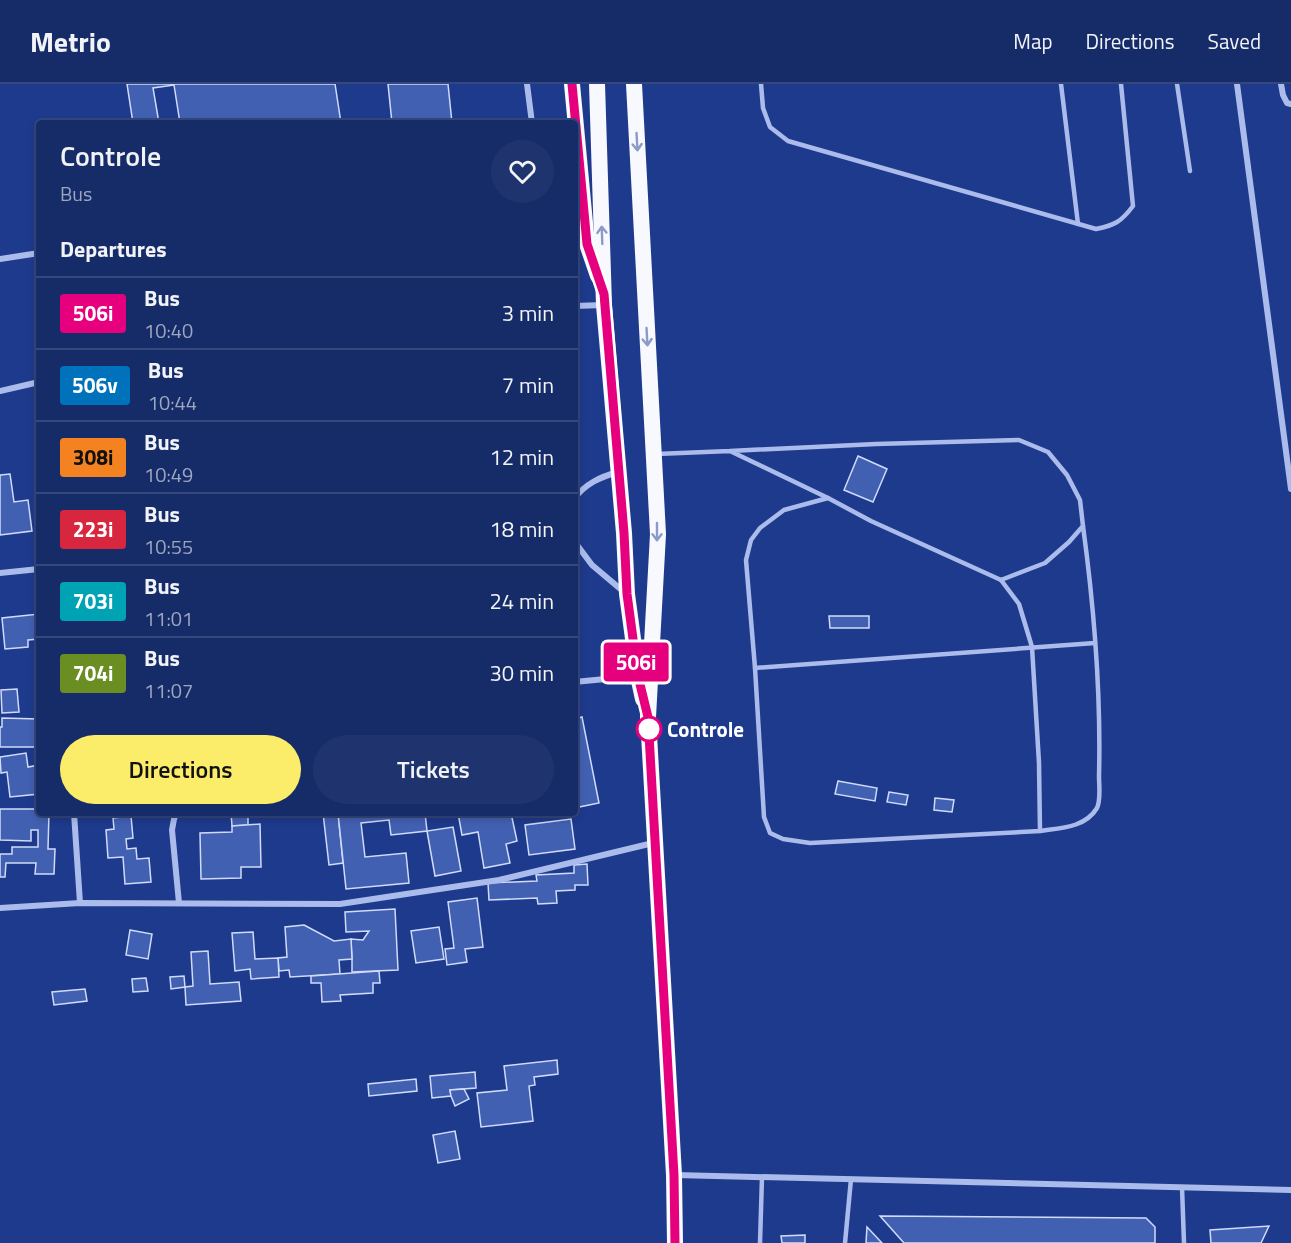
<!DOCTYPE html>
<html lang="en">
<head>
<meta charset="utf-8">
<style>
	:root { --surface:#162c69; --page:#1f346f; --text:#f1f3f6; --muted:#9ea7c0; --line:#35487d; --accent:#fbec6a }
	body { margin:0; font-family:"Titillium Web",sans-serif; background:var(--page); color:var(--text); height:100vh; display:flex; flex-direction:column; font-size:22px; white-space:nowrap }
	* { box-sizing:border-box; margin:0 }
	p { font-size:20px; color:var(--muted) }
	.icon { flex:none; width:33px; height:33px; fill:none; stroke:currentColor; stroke-width:2; stroke-linecap:round; stroke-linejoin:round }
	.map { position:relative; flex:1; overflow:hidden }
	.details { position:absolute; left:36px; top:36px; width:542px; height:696px; display:flex; flex-direction:column; background:var(--surface); border-radius:6px; box-shadow:0 3px 9px #0003,0 0 0 2px var(--line) }
	.details>* { flex:none }
	.badge { padding:0 12px; border-radius:4px; font-size:21px; line-height:39px }
	.map>.badge { position:absolute; translate:-50% -50%; box-shadow:0 0 0 3px #fff }
	h2 { padding:0 24px; font-size:22px; line-height:54px }
	.round { display:grid; place-items:center; flex:none; width:63px; height:63px; border-radius:32px; background:var(--page) }
	.head { display:flex; align-items:center; justify-content:space-between; height:102px; padding:0 24px }
	h1 { font-size:28px; font-weight:600; line-height:45px }
	.action { display:flex; gap:12px; margin-top:auto; padding:12px 24px }
	.action a { flex:1; height:69px; border-radius:36px; background:var(--accent); color:#111; font-size:24px; font-weight:600; line-height:69px; text-align:center }
	.action a+a { background:var(--page); color:var(--text) }
	ul { padding:0; list-style:none }
	li { display:flex; align-items:center; gap:18px; height:72px; padding:0 24px; border-top:2px solid var(--line) }
	li div { flex:1 }
	li b { display:block; font-size:22px }
	li em { font-style:normal }
	li .badge { min-width:66px; font-weight:700; text-align:center }
	header { display:flex; align-items:center; gap:36px; box-sizing:border-box; height:84px; padding:0 30px; background:var(--surface); border-bottom:2px solid var(--line) }
	header strong { font-size:28px }
	nav { display:flex; gap:33px; margin-inline-start:auto; font-size:21px }
	.map>svg:first-child { display:block }
</style>
</head>
<body>
<header>
<strong>Metrio</strong>
<nav><a>Map</a><a>Directions</a><a>Saved</a></nav>
</header>
<div class="map">
<svg width="1291" height="1159" viewBox="0 0 1291 1159">
	<rect width="100%" height="100%" fill="#1e3a8c"/>
	<g fill="#4260b2" stroke="#d0dbf9" stroke-width="1.5">
		<polygon points="127,0 335,0 341,39 180,39 174,1 153,4 159,39 133,39"/>
		<polygon points="388,0 448,0 452,39 392,39"/>
		<polygon points="858,372 887,385 873,418 844,406"/>
		<polygon points="10,390 14,418 28,416 32,447 0,451 0,391"/>
		<polygon points="39,530 39,555 28,556 28,563 5,565 2,534"/>
		<polygon points="829,532 869,532 869,544 830,544"/>
		<polygon points="17,605 19,628 2,629 1,606"/>
		<polygon points="582,633 599,719 579,723 576,706 574,706 574,691 576,691 574,685 574,635"/>
		<polygon points="2,634 39,635 39,663 0,663 0,643 2,643"/>
		<polygon points="26,669 28,683 39,681 39,710 10,713 7,688 1,689 0,673"/>
		<polygon points="838,697 877,704 875,717 835,710"/>
		<polygon points="889,708 908,711 906,721 887,718"/>
		<polygon points="935,714 954,716 952,728 934,726"/>
		<polygon points="0,725 39,725 39,729 49,729 48,765 55,765 54,790 35,790 36,779 6,779 5,793 0,793 0,770 12,770 12,763 38,763 38,746 31,746 31,757 0,756"/>
		<polygon points="231,729 272,729 272,731 248,732 248,741 232,742"/>
		<polygon points="323,729 338,729 343,779 329,781"/>
		<polygon points="338,729 425,729 427,747 391,751 389,736 361,739 365,773 406,769 409,799 346,805"/>
		<polygon points="458,729 511,729 517,757 506,760 510,779 484,784 478,748 462,751"/>
		<polygon points="131,732 133,754 126,755 127,765 136,764 137,775 149,774 151,798 125,800 123,773 108,774 106,746 114,745 113,734"/>
		<polygon points="571,735 575,765 529,771 525,741"/>
		<polygon points="260,740 261,783 241,783 241,794 201,795 200,749 232,748 232,742"/>
		<polygon points="453,743 461,787 435,792 427,747"/>
		<polygon points="587,780 588,801 575,801 575,806 556,807 557,819 538,820 537,814 489,816 488,799 537,797 536,791 574,789 574,781"/>
		<polygon points="477,814 483,863 465,865 467,878 447,881 445,865 454,864 448,818"/>
		<polygon points="395,825 398,886 352,888 352,875 351,855 363,856 369,847 346,848 345,828"/>
		<polygon points="304,841 334,857 351,855 352,875 339,876 340,890 290,893 289,886 279,887 278,874 287,873 285,843"/>
		<polygon points="439,843 444,875 416,879 411,847"/>
		<polygon points="130,846 152,850 148,875 126,871"/>
		<polygon points="253,848 255,875 278,874 279,893 251,895 250,885 235,887 232,849"/>
		<polygon points="208,867 210,900 239,898 241,917 186,921 185,903 193,902 191,868"/>
		<polygon points="379,887 380,899 373,899 373,909 340,911 341,917 322,918 321,899 311,899 311,892"/>
		<polygon points="184,892 185,903 171,905 170,893"/>
		<polygon points="146,894 148,907 133,908 132,895"/>
		<polygon points="85,905 87,917 54,921 52,908"/>
		<polygon points="557,976 558,990 534,993 535,1001 529,1002 533,1037 481,1043 477,1009 507,1006 504,982"/>
		<polygon points="475,988 476,1004 450,1006 451,1012 432,1014 430,992"/>
		<polygon points="416,995 417,1007 369,1012 368,1000"/>
		<polygon points="464,1005 469,1015 455,1022 451,1012 450,1006"/>
		<polygon points="455,1047 460,1075 438,1079 433,1051"/>
		<polygon points="880,1132 1146,1134 1155,1143 1155,1159 904,1159"/>
		<polygon points="1269,1142 1261,1159 1211,1159 1210,1146"/>
		<polygon points="867,1143 882,1159 866,1159"/>
		<polygon points="805,1151 805,1159 782,1159 781,1152"/>
	</g>
	<g fill="none" stroke-linecap="round" stroke-linejoin="round">
		<g stroke="#abbcec" stroke-width="4.5">
			<path d="M761,0L763,24L770,43L788,57L1096,145C1115,141 1121,138 1133,122L1121,0"/>
			<polyline points="1061,0 1078,140"/>
			<polyline points="1177,0 1190,87"/>
			<polyline points="656,370 730,367 828,414 871,437 1001,496 1045,479 1069,458 1083,442 1080,416 1067,391 1048,368 1019,356 876,360 730,367"/>
			<path d="M828,414L784,426L760,444L751,456L746,476L755,584L764,733L770,749L783,755L810,759L1040,747C1060,744 1085,744 1097,724C1101,716 1099,701 1099,692C1101,610 1094,523 1083,442"/>
			<polyline points="1001,496 1019,520 1032,563 1039,679 1040,747"/>
			<polyline points="755,584 1095,559"/>
			<polyline points="1182,1103 1184,1159"/>
			<polyline points="760,1159 762,1093"/>
			<polyline points="845,1159 851,1095"/>
		</g>
		<g stroke="#abbcec" stroke-width="6">
			<polyline points="527,0 532,39"/>
			<polyline points="1237,0 1291,405"/>
			<polyline points="1281,0 1283,11 1287,19 1291,20"/>
			<polyline points="0,175 39,169"/>
			<polyline points="574,222 604,221"/>
			<polyline points="0,307 39,298"/>
			<path d="M574,415C585,400 600,393 618,388"/>
			<polyline points="574,457 592,481 624,508"/>
			<polyline points="0,489 39,485"/>
			<polyline points="574,598 637,592"/>
			<polyline points="74,729 80,819"/>
			<polyline points="177,729 174,735 172,746 179,819"/>
			<polyline points="0,824 80,819 340,820 499,796 653,759"/>
			<polyline points="675,1091 1291,1106"/>
		</g>
		<g stroke="#f8f9ff" stroke-width="16">
			<polyline points="572,0 587,160 598,192"/>
			<polyline points="597,0 604,221 624,449 627,510 638,592 643,615"/>
			<polyline points="634,0 658,450 648,633 674,1091 675,1159"/>
		</g>
	</g>
	<defs><path id="oneway-shaft" d="M-6 0H5M1.5-3L5.5 0L1.5 3" fill="none" stroke-width="1.6" stroke-linecap="round" stroke-linejoin="round" transform="scale(1.5)"/></defs>
	<g stroke="#8b9ac6">
		<use href="#oneway-shaft" transform="translate(637 58) rotate(87)"/>
		<use href="#oneway-shaft" transform="translate(602 151) rotate(-92)"/>
		<use href="#oneway-shaft" transform="translate(647 253) rotate(87)"/>
		<use href="#oneway-shaft" transform="translate(657 448) rotate(90)"/>
	</g>
	<g fill="none" stroke-linecap="round" stroke-linejoin="round">
		<g stroke="#fff" stroke-width="14">
			<polyline id="line" points="572,0 587,160 604,210 624,449 627,510 638,592 648,633 674,1091 675,1159"/>
		</g>
		<use href="#line" stroke="#e6007e" stroke-width="9"/>
	</g>
	<circle fill="#fff" stroke="#e6007e" stroke-width="3" cx="649" cy="645" r="12"/>
	<g text-anchor="middle" dominant-baseline="central" stroke-width="5" stroke-linejoin="round" paint-order="stroke">
		<g font-size="21" font-weight="bold" fill="#fff" stroke="#1e3a8c" text-anchor="start">
			<text x="667" y="645">Controle</text>
		</g>
	</g>
</svg>
<b class="badge" style="left:636px;top:578px;background:#e6007e;color:#fff">506i</b>
<section class="details">
<div class="head"><div><h1>Controle</h1><p>Bus</p></div><a class="round"><svg class="icon" aria-label="heart" viewBox="0 0 24 24"><path d="M12 20l-8-8c-3-5 5-10 8-4 3-6 11-1 8 4z"/></svg></a></div>
<h2>Departures</h2>
<ul>
<li><span class="badge" style="background:#e6007e;color:#fff">506i</span><div><b>Bus</b><p>10:40</p></div><em>3 min</em></li>
<li><span class="badge" style="background:#0072bc;color:#fff">506v</span><div><b>Bus</b><p>10:44</p></div><em>7 min</em></li>
<li><span class="badge" style="background:#f58220;color:#111">308i</span><div><b>Bus</b><p>10:49</p></div><em>12 min</em></li>
<li><span class="badge" style="background:#d7263d;color:#fff">223i</span><div><b>Bus</b><p>10:55</p></div><em>18 min</em></li>
<li><span class="badge" style="background:#00a3b4;color:#fff">703i</span><div><b>Bus</b><p>11:01</p></div><em>24 min</em></li>
<li><span class="badge" style="background:#6b8e23;color:#fff">704i</span><div><b>Bus</b><p>11:07</p></div><em>30 min</em></li>
</ul>
<div class="action"><a>Directions</a><a>Tickets</a></div>
</section>
</div>
</body>
</html>
